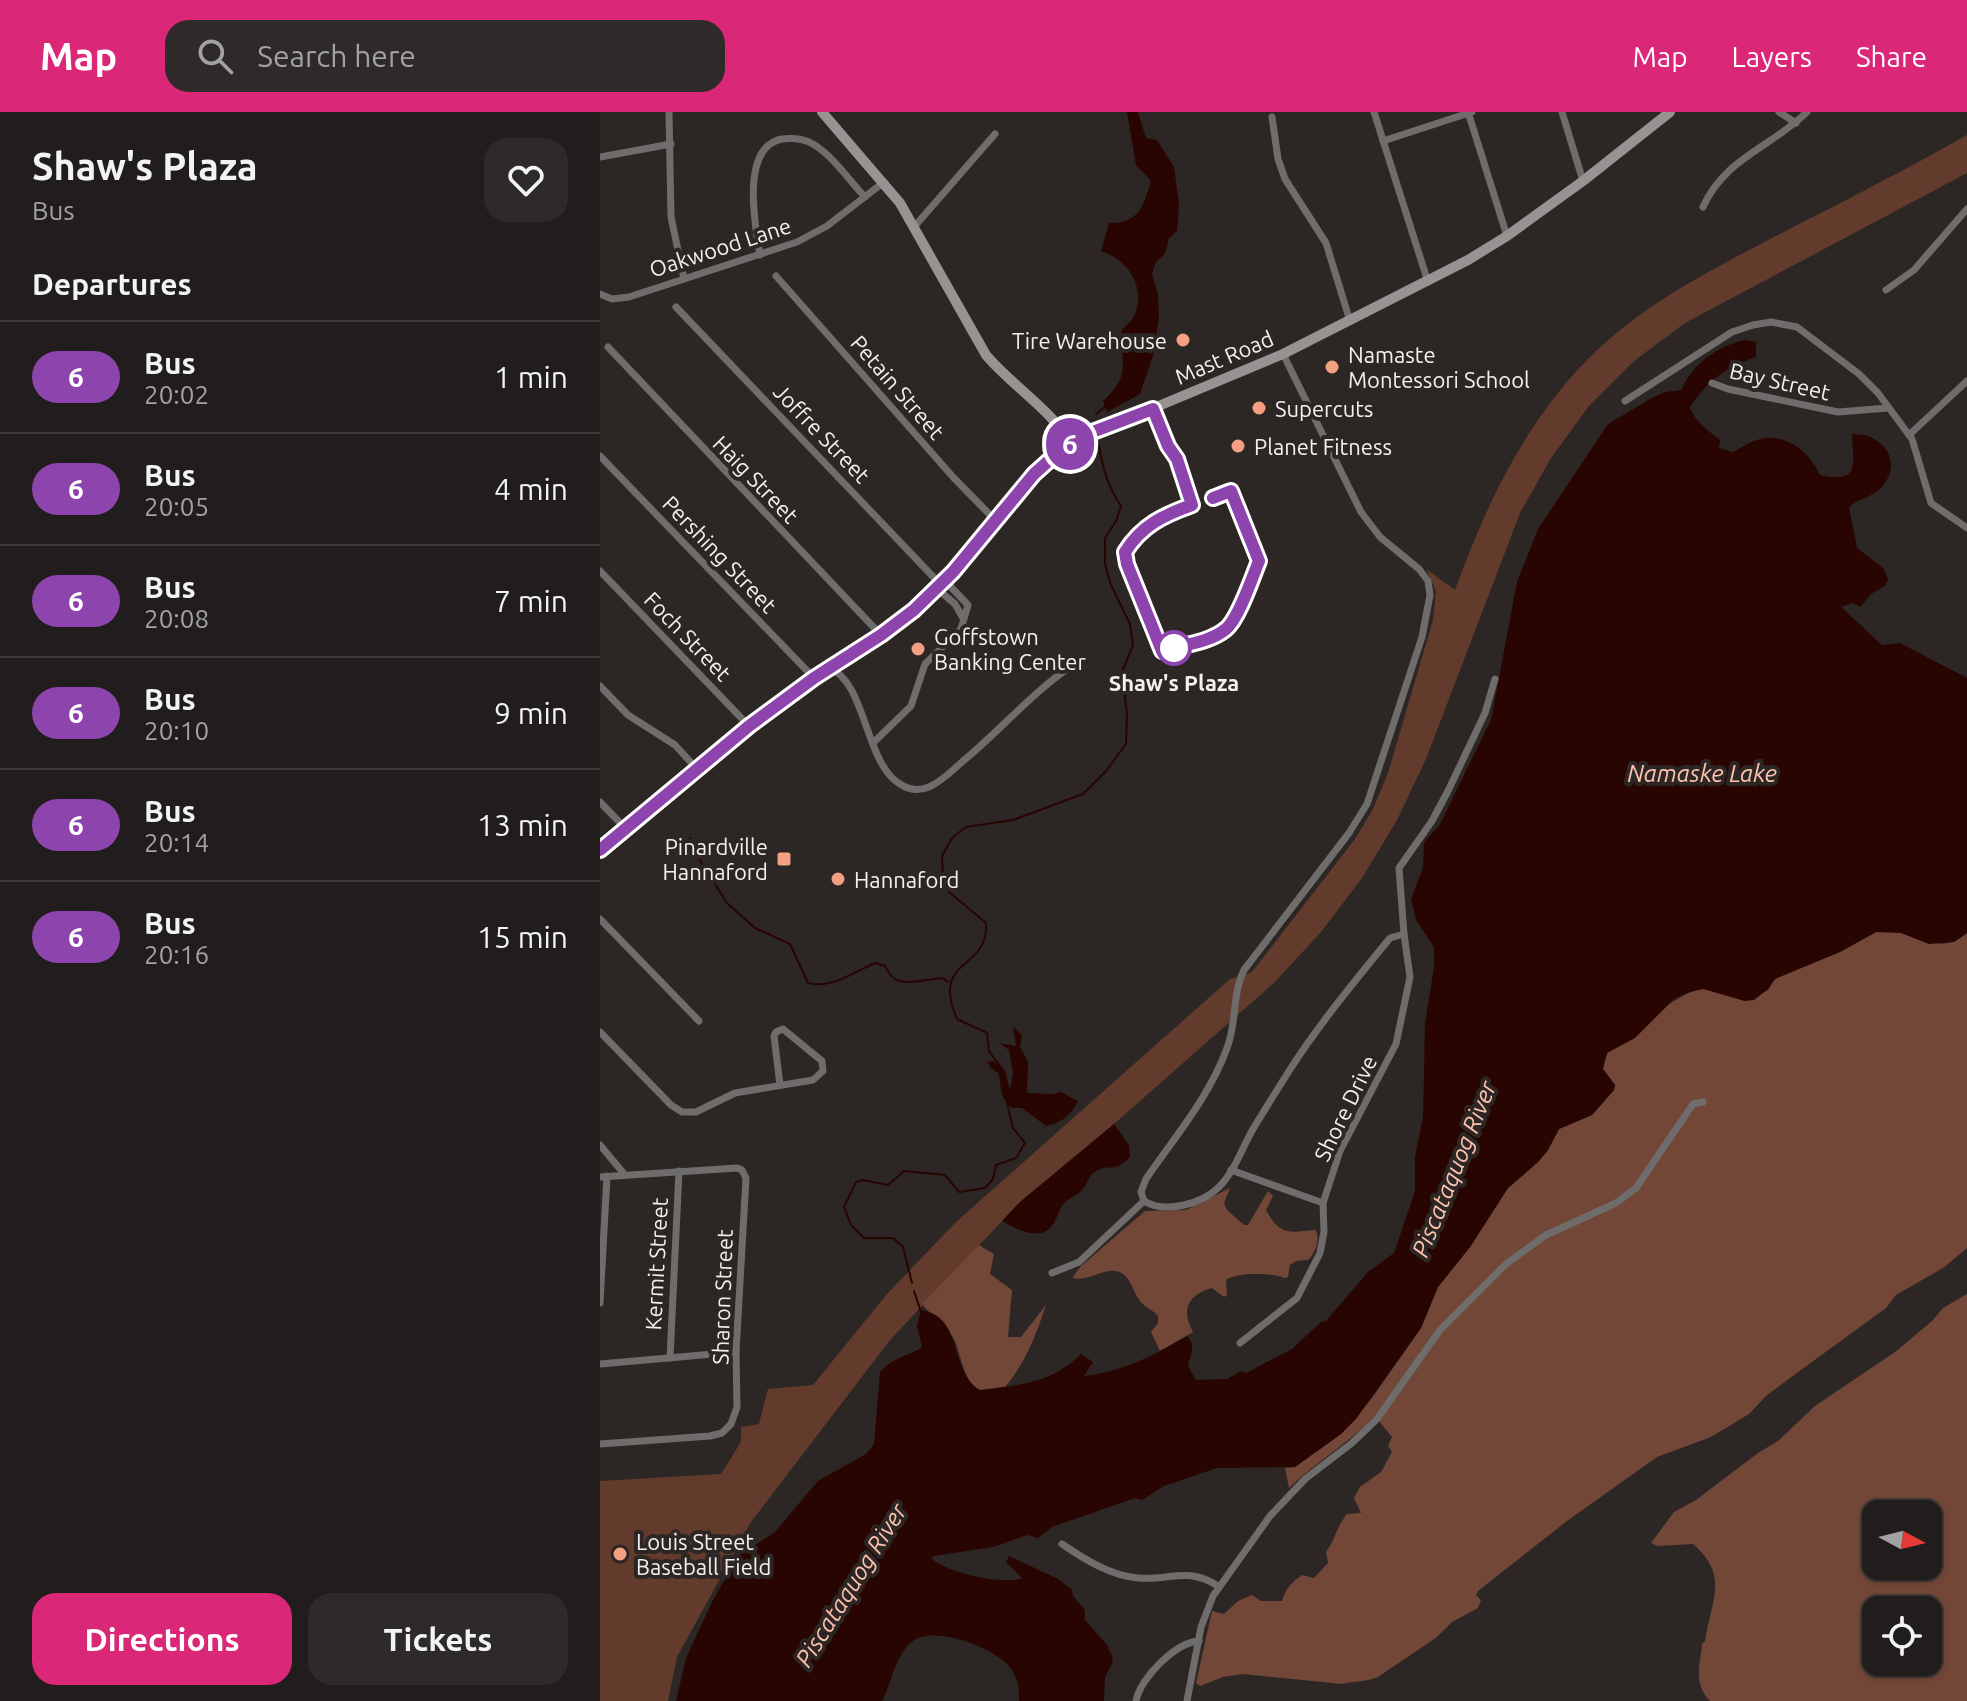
<!DOCTYPE html>
<html lang="en">
<head>
<meta charset="utf-8">
<style>
	:root { --surface:#211d1c; --page:#2d2a29; --text:#f1f3f6; --muted:#a2a2a3; --line:#3e3b3b; --accent:#db2777 }
	body { margin:0; font-family:Ubuntu,sans-serif; background:var(--page); color:var(--text); height:100vh; display:flex; flex-direction:column; font-size:30px; white-space:nowrap }
	* { box-sizing:border-box; margin:0 }
	p { font-size:26px; color:var(--muted) }
	.icon { flex:none; width:44px; height:44px; fill:none; stroke:currentColor; stroke-width:2; stroke-linecap:round; stroke-linejoin:round }
	.map { position:relative; flex:1; overflow:hidden }
	.drawer { display:flex; flex-direction:column; background:var(--surface); width:600px }
	.drawer>* { flex:none }
	.badge { padding:0 16px; border-radius:26px; font-size:28px; line-height:52px }
	.needle { width:52px; rotate:97deg }
	.controls { position:absolute; left:1262px; top:1388px; display:grid; gap:16px }
	.controls a { display:grid; place-items:center; width:80px; height:80px; border-radius:16px; background:var(--surface); box-shadow:0 2px 6px #0004,0 0 0 2px var(--line); font-size:40px }
	.map>.badge { position:absolute; translate:-50% -50%; box-shadow:0 0 0 4px #fff }
	h2 { padding:0 32px; font-size:30px; line-height:72px }
	.round { display:grid; place-items:center; flex:none; width:84px; height:84px; border-radius:24px; background:var(--page) }
	.overview { display:flex; align-items:center; justify-content:space-between; height:136px; padding:0 32px }
	h1 { font-size:38px; font-weight:700; line-height:60px }
	.button { display:flex; gap:16px; margin-top:auto; padding:16px 32px }
	.button a { flex:1; height:92px; border-radius:24px; background:var(--accent); color:#fff; font-size:32px; font-weight:700; line-height:92px; text-align:center }
	.button a+a { background:var(--page); color:var(--text) }
	ul { padding:0; list-style:none }
	li { display:flex; align-items:center; gap:24px; height:112px; padding:0 32px; border-top:2px solid var(--line) }
	li div { flex:1 }
	li b { display:block; font-size:30px }
	li em { font-style:normal }
	li .badge { min-width:88px; font-weight:700; text-align:center }
	header { display:flex; align-items:center; gap:48px; box-sizing:border-box; height:112px; padding:0 40px; background:var(--accent); color:#fff }
	header strong { font-size:38px }
	nav { display:flex; gap:44px; margin-inline-start:auto; font-size:28px }
	.search { width:560px; height:72px; background:var(--page); display:flex; align-items:center; gap:20px; box-sizing:border-box; padding:0 28px; border-radius:24px; color:var(--muted); font-size:30px }
	main { display:flex; flex:1; min-height:0 }
	.map>svg:first-child { display:block }
</style>
</head>
<body>
<header>
<strong>Map</strong>
<div class="search"><svg class="icon" aria-label="search" viewBox="0 0 24 24"><circle cx="10" cy="10" r="6"/><path d="M15 15l6 6"/></svg>Search here</div>
<nav><a>Map</a><a>Layers</a><a>Share</a></nav>
</header>
<main>
<section class="drawer">
<div class="overview"><div><h1>Shaw's Plaza</h1><p>Bus</p></div><a class="round"><svg class="icon" aria-label="heart" viewBox="0 0 24 24"><path d="M12 20l-8-8c-3-5 5-10 8-4 3-6 11-1 8 4z"/></svg></a></div>
<h2>Departures</h2>
<ul>
<li><span class="badge" style="background:#8e44ad;color:#fff">6</span><div><b>Bus</b><p>20:02</p></div><em>1 min</em></li>
<li><span class="badge" style="background:#8e44ad;color:#fff">6</span><div><b>Bus</b><p>20:05</p></div><em>4 min</em></li>
<li><span class="badge" style="background:#8e44ad;color:#fff">6</span><div><b>Bus</b><p>20:08</p></div><em>7 min</em></li>
<li><span class="badge" style="background:#8e44ad;color:#fff">6</span><div><b>Bus</b><p>20:10</p></div><em>9 min</em></li>
<li><span class="badge" style="background:#8e44ad;color:#fff">6</span><div><b>Bus</b><p>20:14</p></div><em>13 min</em></li>
<li><span class="badge" style="background:#8e44ad;color:#fff">6</span><div><b>Bus</b><p>20:16</p></div><em>15 min</em></li>
</ul>
<div class="button"><a>Directions</a><a>Tickets</a></div>
</section>
<div class="map">
<svg width="1367" height="1589" viewBox="0 0 1367 1589">
	<rect width="100%" height="100%" fill="#2c2725"/>
	<path fill="#633b2c" d="M1367,23V61L1085,211L1034,249L989,294L951,346L920,401L826,647L797,708L762,766L721,820L675,870L514,1012L420,1090L290,1228L151,1410L77,1545L68,1589H0V1369L121,1362L141,1330V1315L159,1312L168,1277L213,1273L287,1182L356,1110L630,867L652,860L755,727L772,699L788,661L833,508L836,479L826,457L855,478C886,393 923,314 987,248C1040,194 1107,160 1174,125C1238,92 1304,59 1367,23Z"/>
	<g fill="#724738" fill-rule="evenodd">
		<path d="M1276,820C1284,820 1294,819 1302,821C1327,828 1343,841 1367,821V1136L1343,1156L1296,1183L1286,1196L1190,1266L1166,1284L1149,1302L1111,1325L1057,1345L967,1409L878,1479L876,1483L881,1488L878,1496L852,1510L837,1525L778,1565C767,1570 754,1569 742,1572L643,1562L623,1565L600,1574L596,1571L612,1499L624,1502L638,1489L652,1483L661,1489H682C685,1477 692,1470 702,1463L714,1466L728,1451L726,1440C735,1428 737,1414 747,1402L761,1401L754,1386L760,1375L781,1360L792,1340L788,1334L792,1325L775,1304C749,1331 716,1350 689,1376L685,1356L695,1355L741,1322L772,1286L821,1216L838,1175L870,1135L908,1076L938,1050L948,1038L959,1017L992,1003L1014,978L1015,973L1003,957C1004,950 1005,944 1009,939C1025,923 1081,878 1103,877C1117,876 1131,885 1145,889L1168,878L1175,867L1184,862L1240,840Z"/>
		<path d="M630,1076L624,1091L627,1098L644,1113H648L668,1079L673,1084L666,1098C681,1125 689,1120 716,1118C720,1129 716,1140 708,1148L696,1149L690,1153L688,1165L685,1166C672,1161 637,1160 626,1168L627,1183L624,1185L612,1176C587,1183 581,1198 593,1220L560,1239L551,1220L558,1211V1204C553,1198 548,1197 543,1192C531,1182 532,1156 509,1159C496,1161 486,1169 472,1166L481,1154L545,1099L586,1098Z"/>
		<path d="M379,1133L394,1142L390,1162L412,1178L408,1225H421L446,1193C436,1223 426,1250 405,1275C398,1276 387,1279 380,1278C365,1274 360,1240 355,1229C345,1211 333,1206 322,1192Z"/>
		<path d="M1367,1182V1589H1110C1093,1571 1100,1555 1102,1532L1105,1529C1111,1488 1130,1464 1093,1432L1057,1434L1051,1431L1074,1400L1096,1388L1158,1341L1178,1329L1215,1294L1295,1240L1332,1209L1343,1196ZM1328,1402V1454H1276V1402ZM1328,1498V1550H1276V1498Z"/>
	</g>
	<g fill="#280500">
		<path d="M527,0H538L546,26L557,28L574,55L579,91L577,119L569,126L565,142L556,150L552,161L558,183L559,205L553,244L540,282L507,300L503,289C532,263 520,253 522,218C526,213 533,208 535,202C546,174 527,147 501,139L509,111C540,111 543,94 551,69L536,53Z"/>
		<path d="M1145,228L1156,230V245C1125,256 1109,267 1090,295C1094,309 1109,319 1120,328L1119,336L1133,340C1141,336 1149,330 1157,328C1184,319 1209,339 1220,363C1261,372 1253,352 1252,322C1280,321 1302,345 1285,371C1276,385 1259,386 1249,395L1257,436L1283,456L1288,467L1285,474L1271,482L1260,495L1253,491L1241,495L1282,533L1300,531L1367,566V821L1354,830L1329,832L1301,821L1276,820L1240,840L1175,867L1168,877L1154,888L1145,889L1103,877L1089,880L1074,887L1035,926L1007,941L1003,957L1015,973L1014,978L992,1003L959,1017L948,1038L938,1050L908,1076L870,1135L838,1175L821,1216L756,1307L741,1322L695,1355L617,1356L564,1374L542,1388L535,1386L452,1415L438,1426L427,1423L393,1435L334,1444L331,1446C344,1460 404,1474 422,1466L406,1450L409,1444L458,1467L472,1478L473,1484L485,1498V1508L507,1533L512,1544L513,1550L505,1565L504,1589H419C420,1577 417,1563 409,1554C392,1535 335,1513 313,1529C295,1542 292,1571 282,1589H76L86,1546L112,1490L140,1441L147,1434L155,1433L174,1421L218,1369L266,1342L274,1332L280,1261C288,1247 309,1244 322,1235L317,1214L321,1198C364,1204 349,1260 380,1278C420,1273 452,1271 481,1242L493,1250L484,1264C525,1259 552,1244 587,1224C597,1235 590,1242 588,1254L596,1268L627,1267L641,1259L646,1261L692,1237L722,1209L725,1210L768,1160L794,1141L815,1079V1045L823,1005L825,912L834,855V835L816,808L811,787L823,756L824,730L839,714L891,608L917,470L938,417L1008,312L1050,287L1065,280L1081,278C1093,252 1117,234 1145,228Z"/>
		<path d="M413,915L422,923L420,935L428,950L427,981L453,982L461,980L478,989C471,1003 462,1011 446,1014L422,996H411L402,984L399,962L391,956L387,950L393,949L405,958L410,978L413,962L409,938L399,931L416,934Z"/>
		<path d="M514,1012L529,1033L530,1045C513,1062 510,1051 496,1059C488,1063 487,1074 481,1079C476,1084 470,1086 465,1090C460,1096 459,1101 456,1107C445,1132 420,1119 402,1109L420,1090Z"/>
	</g>
	<g fill="none" stroke-linecap="round" stroke-linejoin="round">
		<g stroke="#280500" stroke-width="2">
			<polyline points="496,302 506,294"/>
			<path d="M90,726L96,742L127,791L155,816L190,832L208,871C233,877 253,860 275,851L285,854C295,880 321,867 343,866L348,870"/>
			<path d="M402,957L389,939L387,921L357,907C330,844 389,860 386,811L349,780L343,763L342,744L352,726L366,715L413,708L483,682L506,659L526,632L527,603L522,560L533,533L530,512L511,473L505,452V426L516,409L521,394C508,375 502,355 499,333"/>
			<polyline points="312,1171 303,1135 293,1126 264,1126 251,1113 244,1095 256,1070 263,1068 288,1073 304,1059 345,1063 359,1080 385,1076 393,1067 396,1053 416,1046 425,1031 413,1016 407,991"/>
			<polyline points="314,1179 321,1200"/>
		</g>
		<g stroke="#6f6d6c" stroke-width="7">
			<polyline points="69,0 71,105 84,167"/>
			<polyline points="774,0 828,170"/>
			<polyline points="868,0 907,124"/>
			<polyline points="962,0 983,69"/>
			<polyline points="1179,0 1196,11"/>
			<polyline points="672,5 678,47 685,67 726,131 750,209"/>
			<polyline points="783,29 872,0"/>
			<polyline points="0,45 71,32"/>
			<path d="M1103,95C1125,46 1170,36 1207,0"/>
			<polyline points="314,115 395,22"/>
			<path d="M160,143C155,113 140,35 182,27C192,26 204,27 213,32C233,44 249,68 265,85"/>
			<polyline points="176,164 353,365 395,408"/>
			<polyline points="1286,178 1314,158 1367,97"/>
			<polyline points="0,182 12,187 29,185 197,130 227,114 284,70"/>
			<polyline points="76,195 341,473 350,474 368,493 361,517 325,552 311,594 273,631"/>
			<polyline points="8,235 281,523"/>
			<polyline points="1112,271 1128,277 1238,300 1288,296"/>
			<polyline points="1025,289 1132,220 1153,213 1171,210 1197,215 1259,262 1278,281 1312,327 1331,391 1367,416"/>
			<polyline points="1309,323 1367,269"/>
			<polyline points="0,344 214,566"/>
			<polyline points="0,459 149,614"/>
			<polyline points="341,473 342,481 355,492 363,506"/>
			<path d="M229,556C266,569 265,652 300,672C309,678 319,679 329,675C341,670 353,658 363,649C401,618 432,580 473,553"/>
			<polyline points="0,574 28,603 75,633 97,657"/>
			<polyline points="0,690 26,717"/>
			<polyline points="0,807 99,909"/>
			<polyline points="0,920 71,993 82,1000 96,1000 135,981 213,968 223,959 222,949 183,917 176,920 174,924 180,973"/>
			<polyline points="0,1033 25,1063"/>
			<polyline points="631,1058 723,1091"/>
			<polyline points="0,1065 137,1056 142,1058 146,1066 136,1240 137,1295 131,1312 122,1321 110,1324 0,1332"/>
			<path d="M544,1089L541,1080L546,1067C574,1026 610,984 627,936C637,911 632,882 644,858L749,721L767,692L822,525L830,483L828,469L819,457L780,425L761,400L683,242"/>
			<path d="M544,1089C565,1102 602,1092 619,1075C635,1059 642,1036 653,1017C665,997 677,978 689,959C719,912 755,869 790,826L804,822L799,756L832,709L848,679L885,601L895,567"/>
			<polyline points="452,1161 479,1150 544,1089"/>
			<polyline points="0,1191 7,1064"/>
			<polyline points="640,1231 697,1186 720,1141 724,1120 723,1091 740,1039 796,932 810,865 804,822"/>
			<polyline points="70,1246 79,1059"/>
			<polyline points="0,1252 136,1240"/>
			<path d="M462,1432C484,1447 511,1464 538,1466C570,1469 587,1454 618,1474"/>
			<path d="M536,1589C540,1566 576,1530 599,1529"/>
			<polyline points="587,1589 601,1515 613,1484 670,1404 705,1367 752,1331 777,1307 840,1218 906,1152 946,1123 1016,1091 1036,1076 1093,992 1103,990"/>
		</g>
		<g stroke="#989392" stroke-width="10">
			<path d="M222,0L300,91L386,243C411,273 452,298 470,331"/>
			<polyline points="0,738 149,614 214,566 281,523 314,498 353,460 434,362 470,331 683,242 868,148 907,124 983,69 1070,0"/>
		</g>
	</g>
	<g fill="none" stroke-linecap="round" stroke-linejoin="round">
		<g stroke="#fff" stroke-width="18">
			<path id="line" d="M0,738L149,614L214,566L281,523L314,498L353,460L434,362L463,336L490,321L553,297L568,334L577,347L592,393C564,403 542,413 525,440L527,452L562,539C582,533 609,531 626,517C639,506 652,466 659,449L631,379L613,386"/>
		</g>
		<use href="#line" stroke="#8e44ad" stroke-width="12"/>
	</g>
	<g fill="#f39f82" stroke="#2c2725" stroke-width="3">
		<circle cx="583" cy="228" r="8"/>
		<circle cx="732" cy="255" r="8"/>
		<circle cx="659" cy="296" r="8"/>
		<circle cx="638" cy="334" r="8"/>
		<circle cx="318" cy="537" r="8"/>
		<rect x="176" y="739" width="16" height="16" rx="4"/>
		<circle cx="238" cy="767" r="8"/>
		<circle cx="20" cy="1442" r="8"/>
	</g>
	<circle fill="#fff" stroke="#8e44ad" stroke-width="4" cx="574" cy="536" r="16"/>
	<g text-anchor="middle" dominant-baseline="central" stroke-width="8" stroke-linejoin="round" paint-order="stroke">
		<g font-size="22" fill="#f4f0ef" stroke="#2c2725">
			<text transform="translate(120 135) rotate(-18)">Oakwood Lane</text>
			<text transform="translate(624 245) rotate(-23)">Mast Road</text>
			<text transform="translate(1180 269) rotate(13)">Bay Street</text>
			<text transform="translate(298 275) rotate(49)">Petain Street</text>
			<text transform="translate(222 321) rotate(46)">Joffre Street</text>
			<text transform="translate(156 367) rotate(46)">Haig Street</text>
			<text transform="translate(120 442) rotate(46)">Pershing Street</text>
			<text transform="translate(88 524) rotate(46)">Foch Street</text>
			<text transform="translate(745 996) rotate(-64)">Shore Drive</text>
			<text transform="translate(56 1152) rotate(-87)">Kermit Street</text>
			<text transform="translate(122 1185) rotate(-88)">Sharon Street</text>
		</g>
		<g font-size="22" fill="#f4f0ef" stroke="#2c2725" text-anchor="start">
			<text x="567" y="228" text-anchor="end">Tire Warehouse</text>
			<text x="748" y="242">Namaste<tspan x="748" dy="25">Montessori School</tspan></text>
			<text x="675" y="296">Supercuts</text>
			<text x="654" y="334">Planet Fitness</text>
			<text x="334" y="524">Goffstown<tspan x="334" dy="25">Banking Center</tspan></text>
			<text x="168" y="734" text-anchor="end">Pinardville<tspan x="168" dy="25">Hannaford</tspan></text>
			<text x="254" y="767">Hannaford</text>
			<text x="36" y="1429">Louis Street<tspan x="36" dy="25">Baseball Field</tspan></text>
		</g>
		<g font-size="22" font-weight="bold" fill="#f4f0ef" stroke="#2c2725">
			<text x="574" y="570">Shaw's Plaza</text>
		</g>
		<g font-size="24" font-style="italic" fill="#fec2ad" stroke="#2c2725">
			<text x="1102" y="661">Namaske Lake</text>
			<text transform="translate(854 1057) rotate(-68)">Piscataquog River</text>
			<text transform="translate(251 1473) rotate(-58)">Piscataquog River</text>
		</g>
	</g>
</svg>
<div class="controls">
<a><svg class="needle" viewBox="-14 -14 28 28"><path d="M0-13l5 13h-10z" fill="#e53935"/><path d="M0 13l5-13h-10z" fill="#a2a2a3"/></svg></a>
<a><svg class="icon" aria-label="locate" viewBox="0 0 24 24"><circle cx="12" cy="12" r="6"/><path d="M12 2v4M12 18v4M2 12h4M18 12h4"/></svg></a>
</div>
<b class="badge" style="left:470px;top:332px;background:#8e44ad;color:#fff">6</b>
</div>
</main>
</body>
</html>
